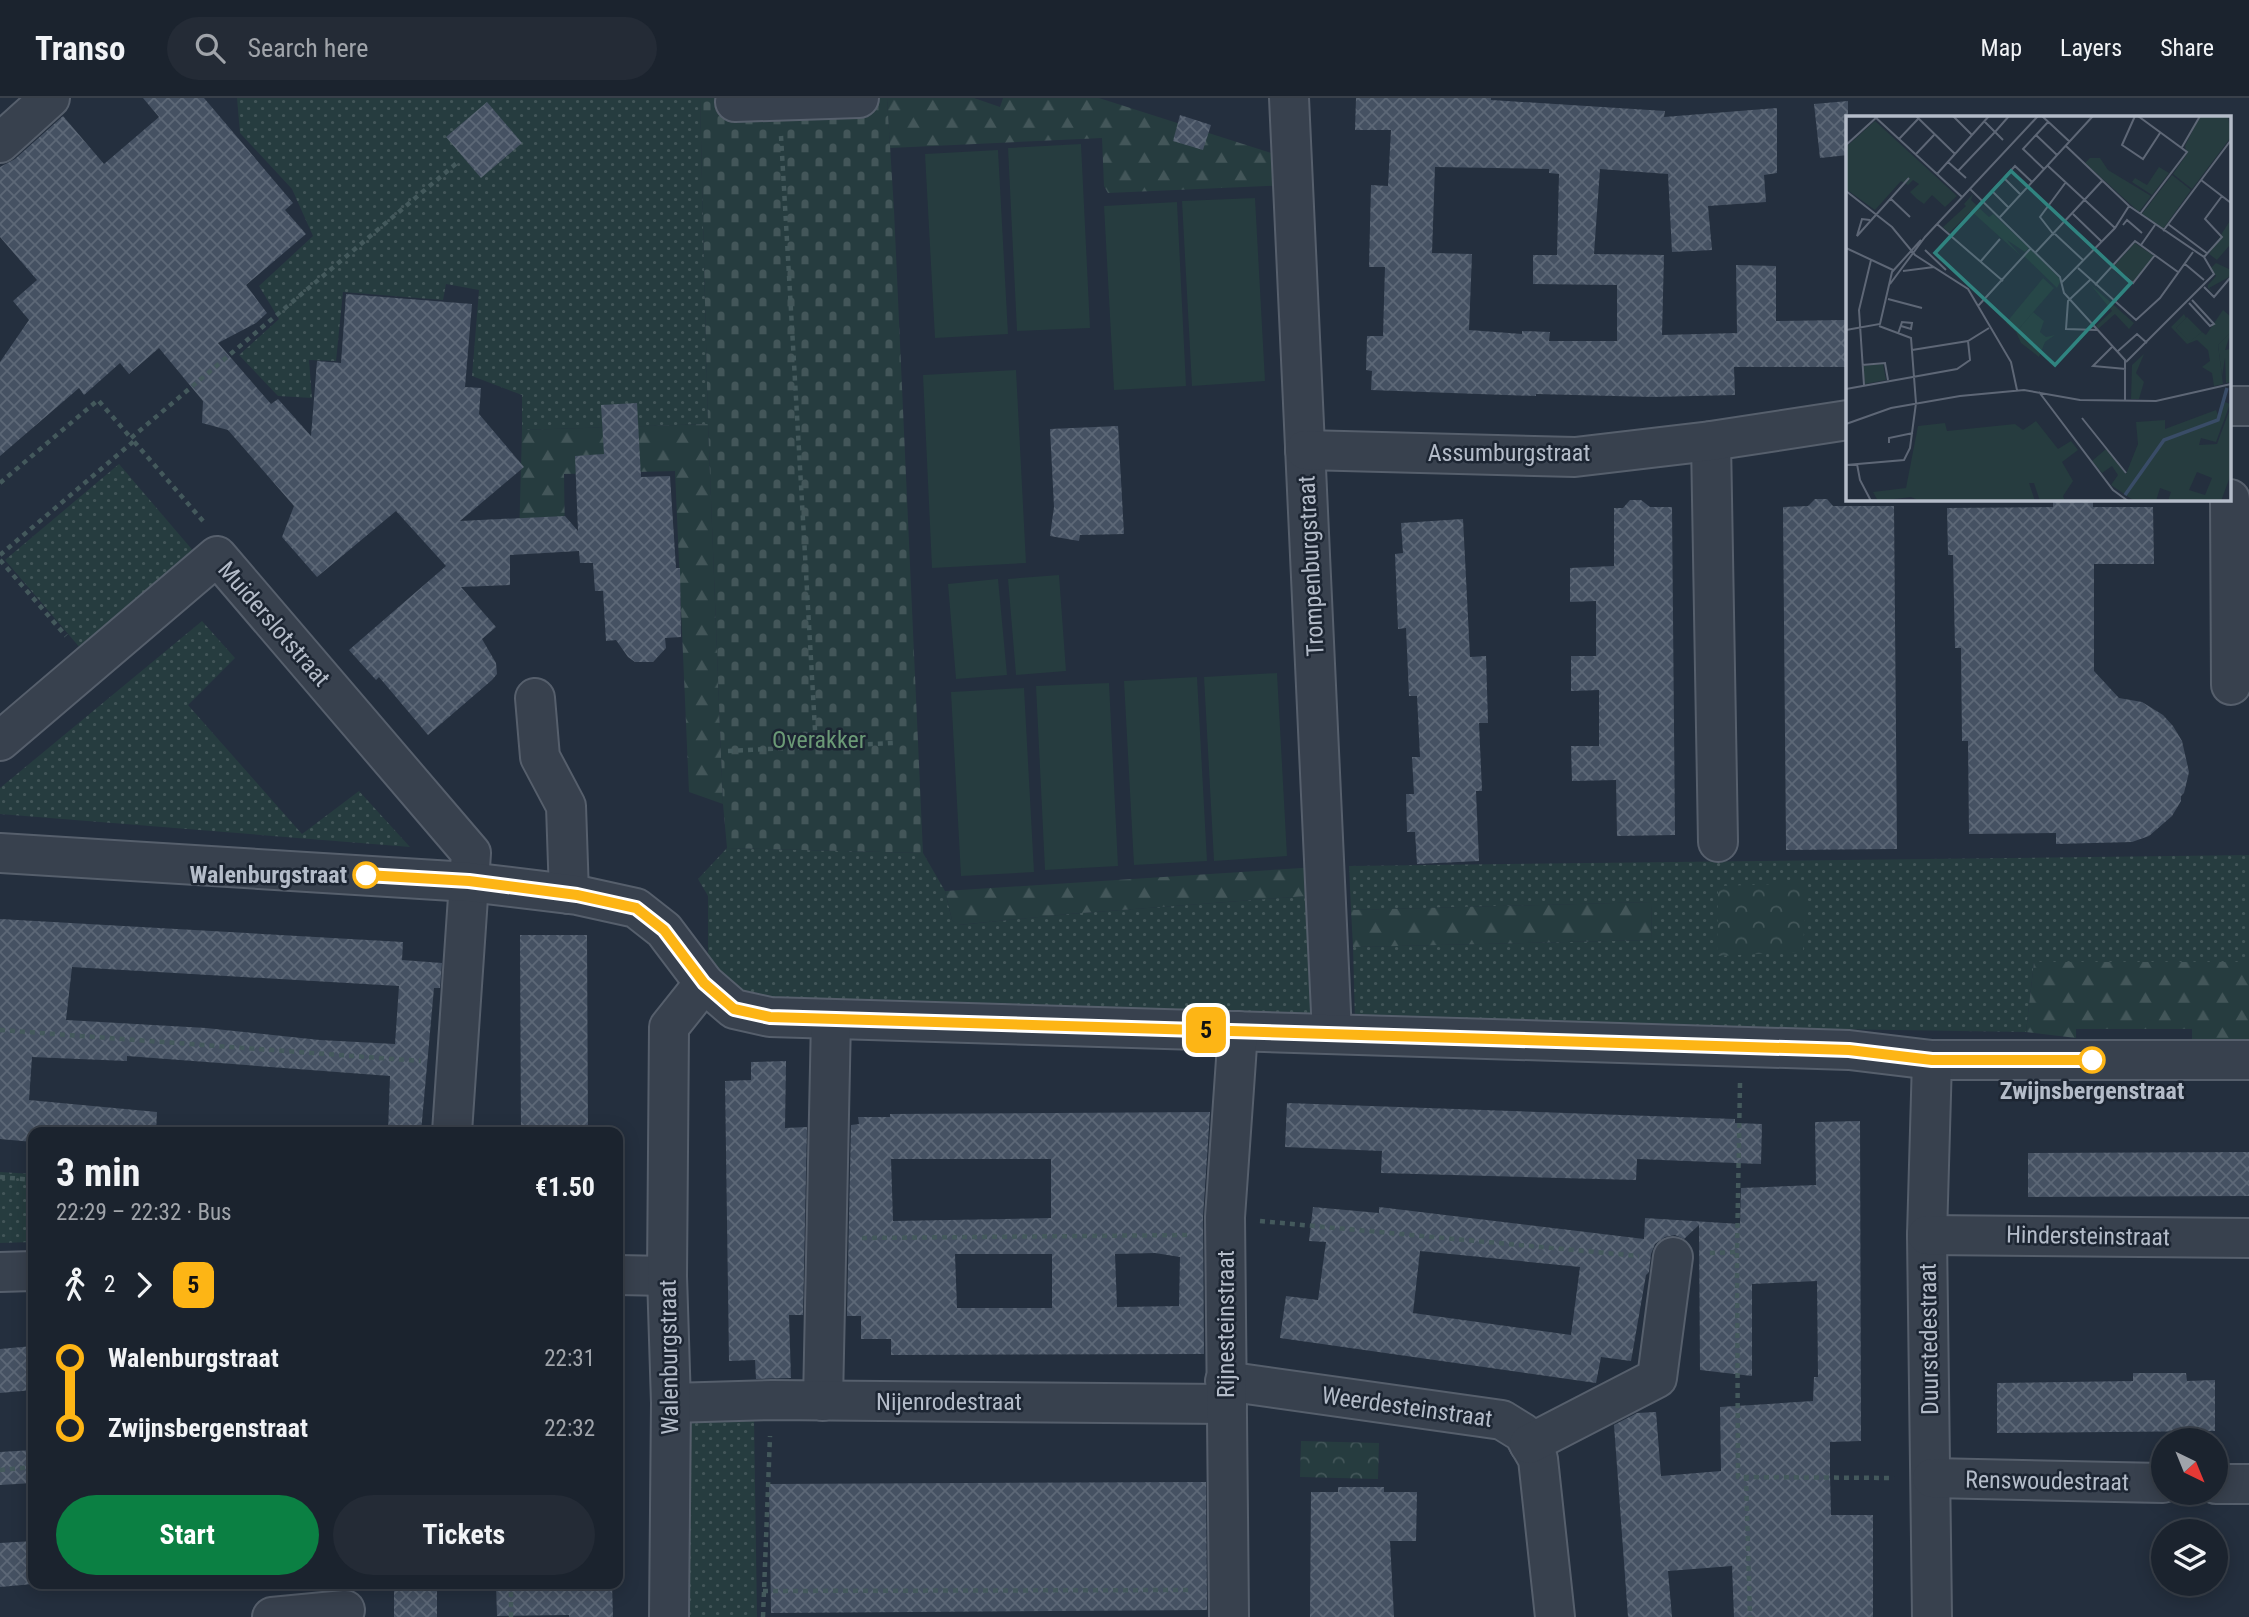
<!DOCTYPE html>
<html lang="en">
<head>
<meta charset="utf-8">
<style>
	:root { --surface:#1b232e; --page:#242b36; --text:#f1f3f6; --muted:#a0a4aa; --line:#39404a; --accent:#0b8043 }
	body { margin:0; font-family:"Roboto Condensed",sans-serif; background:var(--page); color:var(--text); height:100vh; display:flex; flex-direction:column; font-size:26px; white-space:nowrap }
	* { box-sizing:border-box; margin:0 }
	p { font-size:23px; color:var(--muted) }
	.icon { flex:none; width:38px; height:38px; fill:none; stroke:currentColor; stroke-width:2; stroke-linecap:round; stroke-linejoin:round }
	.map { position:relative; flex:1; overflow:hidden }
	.drawer { position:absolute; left:28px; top:1029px; width:595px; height:462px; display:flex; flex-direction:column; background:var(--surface); border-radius:14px; box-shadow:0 4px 18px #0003,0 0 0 2px var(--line) }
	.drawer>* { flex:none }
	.badge { padding:0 14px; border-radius:10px; font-size:24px; line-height:46px }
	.needle { width:46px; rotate:137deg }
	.controls { position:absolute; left:2151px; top:1330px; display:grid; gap:14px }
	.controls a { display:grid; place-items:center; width:77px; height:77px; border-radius:50%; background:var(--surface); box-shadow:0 4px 18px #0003,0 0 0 2px var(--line); font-size:35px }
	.map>.badge { position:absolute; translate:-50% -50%; box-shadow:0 0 0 4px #fff }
	.legs { display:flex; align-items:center; gap:10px; height:77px; padding:0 28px; font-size:23px }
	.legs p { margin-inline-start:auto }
	.overview { display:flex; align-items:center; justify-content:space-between; height:119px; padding:0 28px }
	h1 { font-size:38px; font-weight:700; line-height:52px }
	.primary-button { display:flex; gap:14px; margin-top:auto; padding:14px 28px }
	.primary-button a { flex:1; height:80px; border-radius:42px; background:var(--accent); color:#fff; font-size:28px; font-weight:700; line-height:80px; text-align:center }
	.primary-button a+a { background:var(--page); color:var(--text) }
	ul { padding:0 28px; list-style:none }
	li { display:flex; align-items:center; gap:24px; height:70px; font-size:26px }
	li i { display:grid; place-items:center; width:10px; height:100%; margin:0 9px; background:currentColor }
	li i::after { content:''; width:18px; height:18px; margin:-9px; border:5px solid; border-radius:50%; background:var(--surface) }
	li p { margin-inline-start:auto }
	li:first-child i { background:linear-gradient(#0000 50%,currentColor 0) }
	li:last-child i { background:linear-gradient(currentColor 50%,#0000 0) }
	header { display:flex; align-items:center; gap:42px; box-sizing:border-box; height:98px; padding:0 35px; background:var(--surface); border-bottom:2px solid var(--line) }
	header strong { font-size:33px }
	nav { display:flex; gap:38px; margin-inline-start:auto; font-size:24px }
	.search { width:490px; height:63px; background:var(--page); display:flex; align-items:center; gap:18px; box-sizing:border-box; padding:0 24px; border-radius:38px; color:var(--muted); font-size:26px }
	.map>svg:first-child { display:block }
</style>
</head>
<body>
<header>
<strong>Transo</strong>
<div class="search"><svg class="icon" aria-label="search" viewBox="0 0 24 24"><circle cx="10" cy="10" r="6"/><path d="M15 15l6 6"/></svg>Search here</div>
<nav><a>Map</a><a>Layers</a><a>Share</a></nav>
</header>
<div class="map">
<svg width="2249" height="1519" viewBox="0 0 2249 1519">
	<defs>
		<pattern id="grass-dots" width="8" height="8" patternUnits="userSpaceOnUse" patternTransform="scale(1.75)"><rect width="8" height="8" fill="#263c3f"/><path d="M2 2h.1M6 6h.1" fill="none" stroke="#435659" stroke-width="1.8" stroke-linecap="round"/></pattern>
		<pattern id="forest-firs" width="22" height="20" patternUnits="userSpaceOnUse" patternTransform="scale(1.75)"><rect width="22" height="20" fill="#263c3f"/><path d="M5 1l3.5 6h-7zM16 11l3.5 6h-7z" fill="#435659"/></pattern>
		<pattern id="cemetery-stones" width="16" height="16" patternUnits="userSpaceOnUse" patternTransform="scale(1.75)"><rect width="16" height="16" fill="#263c3f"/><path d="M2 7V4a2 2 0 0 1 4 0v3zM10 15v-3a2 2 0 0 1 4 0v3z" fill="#435659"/></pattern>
		<pattern id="park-crowns" width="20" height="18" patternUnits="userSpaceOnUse" patternTransform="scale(1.75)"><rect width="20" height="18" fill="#263c3f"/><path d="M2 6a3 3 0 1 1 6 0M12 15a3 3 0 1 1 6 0" fill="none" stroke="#435659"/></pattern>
		<pattern id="building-cross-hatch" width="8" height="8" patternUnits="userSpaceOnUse" patternTransform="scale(1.75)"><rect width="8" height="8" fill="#455162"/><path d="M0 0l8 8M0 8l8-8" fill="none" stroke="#5d6877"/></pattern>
	</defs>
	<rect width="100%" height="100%" fill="#242f3e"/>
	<g fill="url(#grass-dots)">
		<polygon points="237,0 700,0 708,326 522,332 522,297 472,278 479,192 446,186 443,202 343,194 336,263 309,262 312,300 278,298 239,257 279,221 259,188 313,138 292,91 240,35"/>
		<polygon points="119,366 195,455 81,551 5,462"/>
		<polygon points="202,523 235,560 188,607 302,736 359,693 410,749 0,716 0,690"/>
		<polygon points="727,750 923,755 945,793 952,822 959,827 1069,816 1319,797 1324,923 727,904 708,888 708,798 698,781"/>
		<polygon points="2249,757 2249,864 2034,864 2026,934 1355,924 1353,849 1651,842 1652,804 1351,812 1349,768"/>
		<polygon points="0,1074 33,1076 33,1144 0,1145"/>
		<polygon points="754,1317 757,1519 685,1519 689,1318"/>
	</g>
	<g fill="url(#forest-firs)">
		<polygon points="887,0 974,0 1000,9 1003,0 1099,0 1290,61 1290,87 1108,95 1104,88 1102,40 890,50"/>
		<polygon points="708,326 723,706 689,694 675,373 564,376 565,444 519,441 522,332"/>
		<polygon points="1317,769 1319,797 1069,816 958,827 952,822 945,793"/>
		<polygon points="1652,804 1651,842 1353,849 1351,812"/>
		<polygon points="2034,864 2249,864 2249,941 2192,941 2192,931 2076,931 2076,940 2026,934"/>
	</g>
	<polygon fill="url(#cemetery-stones)" points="700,0 887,0 894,112 923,755 727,750 723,706 708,326"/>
	<g fill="url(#park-crowns)">
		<polygon points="1806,785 1803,854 1717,858 1718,788"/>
		<polygon points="1301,1343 1379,1345 1378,1381 1300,1379"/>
	</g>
	<g fill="#263c3f">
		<polygon points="1081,46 1090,230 1017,233 1008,50"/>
		<polygon points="998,52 1008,236 935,240 925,56"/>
		<polygon points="1255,100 1265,283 1192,288 1182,103"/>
		<polygon points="1177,104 1186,288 1114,292 1104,108"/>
		<polygon points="1016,272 1026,465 932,470 923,277"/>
		<polygon points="1059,477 1066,573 1016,577 1008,481"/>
		<polygon points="998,481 1007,577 956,581 948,486"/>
		<polygon points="1277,575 1287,758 1214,763 1204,579"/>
		<polygon points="1197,579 1207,763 1134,767 1124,583"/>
		<polygon points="1109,585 1118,768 1045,772 1036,588"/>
		<polygon points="1024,590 1034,774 961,778 951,594"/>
	</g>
	<g fill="url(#building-cross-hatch)" fill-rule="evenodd">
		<polygon points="143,0 204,0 293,105 285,112 306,136 246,187 267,215 256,225 218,245 271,306 278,301 311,338 317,263 341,265 346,196 472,206 465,289 481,290 479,316 524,369 460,423 565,418 578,433 575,358 604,356 601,307 637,305 641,379 670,378 676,470 680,470 681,539 665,540 666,550 653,564 635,564 628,559 616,542 606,543 603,493 595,493 593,465 580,465 579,453 510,457 510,487 461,489 496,529 482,541 496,565 497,576 492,582 428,637 379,579 376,582 349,552 446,468 396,413 317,479 282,439 294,408 228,332 202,325 203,303 159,250 129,276 120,265 84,297 79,290 0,358 0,264 29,222 13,203 37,182 0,139 0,69 15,61 63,18 104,66 159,19"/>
		<path d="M1356,0H1491V2L1665,13L1664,19L1777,10V75L1764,77L1766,104L1708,108L1712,152L1672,154L1668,76L1600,71L1594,156L1664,157L1662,237L1737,235L1736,167L1776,168V223L1845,222V269H1734L1735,297L1653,299L1536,296V298L1371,292L1372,273L1366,272L1367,238H1383L1385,169H1369L1371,87L1388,88L1391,32H1355ZM1435,69L1549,71V75L1559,76L1557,157H1533V186L1617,187V243H1549L1550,234L1522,233V236L1469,232L1472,156L1432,155Z"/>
		<polygon points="1848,3 1848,57 1820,60 1814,6"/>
		<polygon points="487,4 522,45 481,80 446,39"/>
		<polygon points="1180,17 1211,27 1203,52 1173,43"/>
		<polygon points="1118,328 1124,436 1080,437 1079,443 1050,438 1054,409 1050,331"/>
		<polygon points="1815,401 1827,401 1833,408 1894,408 1897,751 1786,752 1783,409 1808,408"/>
		<polygon points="2053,401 2093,401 2093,409 2153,409 2154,466 2094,466 2094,573 2119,600 2142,604 2163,617 2173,628 2182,643 2189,674 2184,695 2181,698 2181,703 2172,718 2149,738 2132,744 2056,746 2056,735 1969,736 1968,643 1962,643 1961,550 1955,550 1953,457 1948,457 1947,410 2053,409"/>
		<polygon points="1630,402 1641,402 1650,409 1672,409 1675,737 1617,738 1616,682 1572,683 1571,648 1599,648 1599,592 1571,593 1571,558 1596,558 1596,503 1570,504 1570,470 1614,468 1614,410 1623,410"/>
		<polygon points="1463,421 1470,559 1486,558 1488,625 1479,625 1482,693 1476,693 1479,763 1417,766 1415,734 1407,734 1406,696 1414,696 1412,659 1420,659 1417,598 1409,598 1406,530 1398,531 1395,456 1403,455 1401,425"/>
		<path d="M0,821L403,844L402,862L442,865L440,890H434L421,1034H388L390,978L127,958V963L32,959L29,1002L157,1014L156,1034H33V1044L0,1041ZM72,869L399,888L395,946L320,942L206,930L66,922Z"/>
		<polygon points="520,837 587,837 588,1034 521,1034"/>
		<polygon points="786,963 785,1030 807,1029 803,1217 789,1217 791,1280 756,1281 755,1262 729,1263 725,983 751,982 751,964"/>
		<polygon points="1287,1005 1735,1021 1735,1025 1762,1026 1761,1066 1637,1061 1636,1082 1381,1075 1382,1053 1285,1049"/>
		<path d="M1210,1014L1203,1119L1204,1256L891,1257V1241H861V1218H847L851,1027L859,1026L858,1019H890V1016ZM891,1061H1051V1120L893,1123ZM1155,1155L1180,1159L1179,1208L1117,1209L1115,1156ZM955,1156H1052V1210H957Z"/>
		<path d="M1860,1023L1861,1343L1830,1344V1378L1831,1417H1873V1519H1734L1732,1468L1668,1473L1672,1519H1628L1614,1327L1637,1315L1656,1314L1661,1378L1721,1373L1720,1309L1813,1303L1814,1279H1818L1817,1183L1752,1186V1278L1700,1272L1699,1127L1684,1141L1675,1137L1665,1139L1655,1146L1651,1156L1649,1174L1646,1177L1631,1263L1601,1259L1596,1285L1280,1240L1286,1198L1318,1202L1326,1144L1309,1143L1313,1109L1379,1115V1109L1644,1141L1645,1120L1740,1126L1741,1090L1816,1087L1815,1024ZM1420,1153L1580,1169L1571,1237L1413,1215Z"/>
		<polygon points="2249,1054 2249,1098 2028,1099 2028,1055"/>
		<polygon points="33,1248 33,1292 0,1295 0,1251"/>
		<polygon points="2133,1275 2186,1275 2187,1283 2215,1282 2215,1333 1997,1335 1997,1285 2133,1283"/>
		<polygon points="33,1352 33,1385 0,1387 0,1354"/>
		<polygon points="1206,1384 1207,1512 771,1515 769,1386"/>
		<polygon points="1338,1389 1384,1389 1384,1394 1417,1394 1416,1443 1390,1443 1394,1519 1310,1519 1311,1394 1338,1394"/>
		<polygon points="33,1443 33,1486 0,1489 0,1445"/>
		<rect x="394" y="1486" width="43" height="33"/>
		<polygon points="496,1486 612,1486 613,1519 569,1519 569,1517 497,1518"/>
	</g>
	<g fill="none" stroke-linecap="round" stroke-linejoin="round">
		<g stroke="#565f6c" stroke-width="42">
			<g id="minor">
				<polyline points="1289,0 1332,936"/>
				<polyline points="735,4 859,0"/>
				<polyline points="0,45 50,0"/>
				<polyline points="2230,308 2249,308"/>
				<polyline points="1711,343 1718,744"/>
				<polyline points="1305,352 1575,359 1711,343 1848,322"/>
				<polyline points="2230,401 2231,587"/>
				<polyline points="535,600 540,659 566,708 569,796"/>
				<polyline points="0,643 217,458 471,755 452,1034"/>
				<polyline points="0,755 469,784 577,797 636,810 664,832 704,885 734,911 770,919 1849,952 1932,962 2249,962"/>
				<polyline points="1932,962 1927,1137 1932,1519"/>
				<polyline points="1927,1137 2249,1140"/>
				<polyline points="0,1174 33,1173"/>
				<polyline points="618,1177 667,1178"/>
				<polyline points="1225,1283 1502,1322 1523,1335 1538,1361 1555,1519"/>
				<polyline points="823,1303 831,921"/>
				<polyline points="671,1305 772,1302 1227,1306"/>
				<polyline points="1529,1346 1657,1280 1673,1159"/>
				<polyline points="1932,1380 2163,1385"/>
				<polyline points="2216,1386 2249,1386"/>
				<polyline points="272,1519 345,1512"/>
				<polyline points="669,1519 671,1305 667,1178 669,929 704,885"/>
				<polyline points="1229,1519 1225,1119 1238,933"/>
			</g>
		</g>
		<g stroke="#44595c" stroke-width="4.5" stroke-dasharray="5 5" stroke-linecap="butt">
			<polyline points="781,38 816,649"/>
			<polyline points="0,385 98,302 131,340"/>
			<polyline points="203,423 131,340 458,64"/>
			<polyline points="0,457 134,343"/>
			<polyline points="0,462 66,538"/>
			<polyline points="728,653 893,645"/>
			<polyline points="0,932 421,963"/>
			<polyline points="1740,985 1737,1154 1738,1379 1894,1380"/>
			<polyline points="0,1079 33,1082"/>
			<polyline points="1260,1123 1639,1158"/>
			<polyline points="862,1140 1190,1137"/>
			<polyline points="1710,1155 1737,1154"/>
			<polyline points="0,1372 33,1369"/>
			<polyline points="1746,1378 1750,1519"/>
			<polyline points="763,1493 1193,1492"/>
			<polyline points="511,1519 511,1486"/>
			<polyline points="763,1519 770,1338"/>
		</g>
		<use href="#minor" stroke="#38414e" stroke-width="38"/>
	</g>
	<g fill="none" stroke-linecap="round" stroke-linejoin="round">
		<g stroke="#fff" stroke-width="16">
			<polyline id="line-1" points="366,777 469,783 577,797 636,810 664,832 704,885 734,911 770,919 1849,952 1932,962 2092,962"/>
		</g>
		<use href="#line-1" stroke="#fdb515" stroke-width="10"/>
	</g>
	<g fill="#fff" stroke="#fdb515" stroke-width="3.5">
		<circle cx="366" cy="777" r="12"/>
		<circle cx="2092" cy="962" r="12"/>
	</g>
	<g text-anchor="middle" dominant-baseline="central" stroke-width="5" stroke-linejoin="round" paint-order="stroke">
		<g font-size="24" fill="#b4bcc9" stroke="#1d2633">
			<text x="1509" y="355">Assumburgstraat</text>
			<text transform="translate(1311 468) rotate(-93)">Trompenburgstraat</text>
			<text transform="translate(274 526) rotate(49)">Muiderslotstraat</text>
			<text transform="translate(2088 1138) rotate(1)">Hindersteinstraat</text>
			<text transform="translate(1226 1226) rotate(-90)">Rijnesteinstraat</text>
			<text transform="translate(1929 1241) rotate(-91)">Duurstedestraat</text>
			<text transform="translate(669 1259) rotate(-91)">Walenburgstraat</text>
			<text x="949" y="1304">Nijenrodestraat</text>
			<text transform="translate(1407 1309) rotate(8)">Weerdesteinstraat</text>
			<text transform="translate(2047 1383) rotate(1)">Renswoudestraat</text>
		</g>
		<g font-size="24" fill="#6b9a76" stroke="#1d2633">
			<text x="819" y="642">Overakker</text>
		</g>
		<g font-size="24" font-weight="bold" fill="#b4bcc9" stroke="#1d2633" text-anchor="end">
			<text x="347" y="777">Walenburgstraat</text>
			<text x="2092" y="993" text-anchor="middle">Zwijnsbergenstraat</text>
		</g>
	</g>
	<g transform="translate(1846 18)">
		<rect width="385" height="385" fill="#242f3e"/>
		<path d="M354,0H382L385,21L346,73L327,58L341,38L339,30ZM29,5L111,80L99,91L86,79L78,88L71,83L64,76L73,68L67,64L62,69L55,65L29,94L0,73V31ZM244,42H254L262,54L305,80L293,96L239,47ZM313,51L323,57L306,79L286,66L289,62L301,69ZM326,59L345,74L317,113L296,98ZM127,78L125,84L143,101L147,98L183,132L179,136L161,124L175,140L125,95L103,117L97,111L120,90L118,88ZM385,103V134L383,130L371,144L363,138ZM289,127L308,140L287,166L268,150ZM184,133L215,164L211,172L178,140ZM370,147L385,154V160L363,172L369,178L362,172V169L370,160L365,152ZM244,168L288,207L283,213L269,198L252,213L250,210L266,195ZM187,196L198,205L194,216L200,221L209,219L199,226L193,241L175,227L170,216ZM341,201L356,216L344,226L330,212ZM385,216L379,234L385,233V266L380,267L379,242L376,260L372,229ZM37,248L40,264L19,268L17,250ZM379,286L384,288L370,326L355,322L353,329L371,328L385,290V358L375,385H322L325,376L314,372L310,385L287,384L265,369L272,359L266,350L256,357L246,345L260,333L280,358L292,328L290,306L319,304V313L370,294L373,301ZM351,356L366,362L359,379L343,374ZM190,305L212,333L225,325L232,334L216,346L227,365L217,380L219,385H194L188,367H183L189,385H74L65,381L32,385L27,376L60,372L72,310L99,307L101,315L169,308L177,314Z" fill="#263c3f" fill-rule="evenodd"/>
		<path d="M377,194L385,201V216L372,229L377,268L368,270L366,257L356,251L364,245L362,234L351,224L341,228L325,211L338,198L340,202L330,212L344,225L356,216L360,219ZM298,238L290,257L298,266L293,283H285L286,249Z" fill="#263c3f"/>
		<path d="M197,162L208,172L170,216L160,207Z" fill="#263c3f"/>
		<path fill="none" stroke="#394c67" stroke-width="3.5" d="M279,379L318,324L372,304L381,272"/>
		<path fill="none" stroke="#5e6776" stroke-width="2" d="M28,0L116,81M70,0L109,38M107,0L126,19M196,0L224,26M289,0L276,29L297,43L314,17M292,0L341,36L294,98M138,5L149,16L163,0M190,19L211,39M53,23L72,3M0,29L32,0M220,30L283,90L358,141L368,158L280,246M336,31L354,0M70,38L88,19M102,46L120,62M202,50L269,112M198,53L177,33L202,6M112,55L149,16L157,24M91,58L143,0M158,62L175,79M355,64L385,87M124,73L214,161L218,177L279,244V284M0,75L46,111L69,139L122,173L165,246L171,274M44,82L64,101M163,92L146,75L169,50L186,66M227,98L256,126M154,101L247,0M24,104L16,103L11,120L63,62M91,108L157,165M322,108L362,138M277,109L281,104L296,117M317,115L385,24M209,118L238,145M208,119L194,101L220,66M295,129L309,109M0,132L47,154M79,134L100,154M189,137L256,65M358,141L376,121L359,103L376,80M135,145L154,123M339,148L358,164M266,151L287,167L309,139M232,152L290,204L314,182L347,136M57,155L88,151M244,164L222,185L220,213L251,214M216,166L269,112L283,90M44,168L79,121L192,0M249,169L289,125L332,156M358,171L368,181L384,162M42,183L76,192M343,187L364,210L368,208L346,184M132,190L185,132M0,214L34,208L46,156L75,124M52,218L56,206L66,207L65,213L55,210M267,230L247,250L280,253M66,234L122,225L143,212M272,235L291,218L301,227M16,249L39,247L42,264M18,269L13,194L25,144M0,273L111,253L124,244L122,225M193,276L267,374L282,385M236,302L280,357M0,308L45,292L114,280L178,274L234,284L310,285L385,268M43,327V322L67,317M11,348L14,364L25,385M0,349L58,344L64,332L70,287L65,222L33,210"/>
		<path fill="#308480" fill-opacity="0.15" stroke="#308480" stroke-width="3.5" d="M165,55L285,167L209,249L89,137Z"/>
		<rect width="385" height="385" fill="none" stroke="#b4bcc9" stroke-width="3.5"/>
	</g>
</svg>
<div class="controls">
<a><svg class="needle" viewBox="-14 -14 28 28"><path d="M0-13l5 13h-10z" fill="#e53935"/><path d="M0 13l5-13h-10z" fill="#a0a4aa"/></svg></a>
<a><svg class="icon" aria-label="layers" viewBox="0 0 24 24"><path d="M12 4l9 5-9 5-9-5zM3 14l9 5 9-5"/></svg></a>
</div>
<b class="badge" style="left:1206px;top:932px;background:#fdb515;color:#111">5</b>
<section class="drawer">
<div class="overview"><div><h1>3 min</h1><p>22:29 – 22:32 · Bus</p></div><b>€1.50</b></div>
<div class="legs"><svg class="icon" aria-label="walk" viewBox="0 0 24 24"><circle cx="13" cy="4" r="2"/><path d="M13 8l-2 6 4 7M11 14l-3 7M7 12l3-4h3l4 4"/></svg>2<svg class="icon" aria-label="forward" viewBox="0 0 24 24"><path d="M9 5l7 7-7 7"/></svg><b class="badge" style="background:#fdb515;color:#111">5</b></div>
<ul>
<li><i style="color:#fdb515"></i><b>Walenburgstraat</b><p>22:31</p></li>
<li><i style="color:#fdb515"></i><b>Zwijnsbergenstraat</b><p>22:32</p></li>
</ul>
<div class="primary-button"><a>Start</a><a>Tickets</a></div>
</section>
</div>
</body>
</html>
